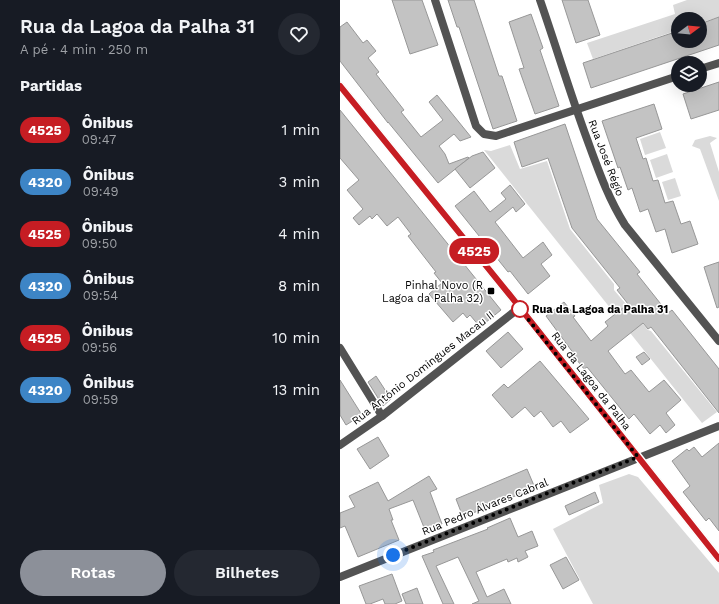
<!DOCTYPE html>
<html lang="pt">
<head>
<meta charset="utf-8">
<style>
	:root { --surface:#171b24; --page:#242831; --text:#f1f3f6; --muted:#9ea1a6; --accent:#8c9099 }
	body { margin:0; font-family:"Work Sans",sans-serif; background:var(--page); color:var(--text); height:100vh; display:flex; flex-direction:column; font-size:15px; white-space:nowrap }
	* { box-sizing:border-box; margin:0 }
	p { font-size:13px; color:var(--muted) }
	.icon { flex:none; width:22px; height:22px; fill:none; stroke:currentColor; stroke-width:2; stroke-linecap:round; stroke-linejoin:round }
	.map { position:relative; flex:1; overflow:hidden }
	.sheet { display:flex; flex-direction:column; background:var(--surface); width:340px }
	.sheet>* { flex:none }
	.badge { padding:0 8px; border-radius:13px; font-size:14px; line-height:26px }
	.needle { width:26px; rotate:74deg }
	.tools { position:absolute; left:331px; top:12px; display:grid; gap:8px }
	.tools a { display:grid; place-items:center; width:36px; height:36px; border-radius:50%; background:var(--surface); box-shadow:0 4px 16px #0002; font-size:20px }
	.you { position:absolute; width:20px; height:20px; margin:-10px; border:3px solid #fff; border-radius:50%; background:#1a73e8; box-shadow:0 0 0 6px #1a73e833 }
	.map>.badge { position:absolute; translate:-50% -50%; box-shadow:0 0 0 2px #fff }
	h2 { padding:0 20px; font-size:15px; line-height:36px }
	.round { display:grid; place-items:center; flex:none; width:42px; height:42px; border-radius:21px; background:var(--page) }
	.headline { display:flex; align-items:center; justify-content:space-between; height:68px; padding:0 20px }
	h1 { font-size:19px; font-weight:600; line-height:30px }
	.primary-button { display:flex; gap:8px; margin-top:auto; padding:8px 20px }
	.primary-button a { flex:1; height:46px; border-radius:24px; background:var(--accent); color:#fff; font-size:16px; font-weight:600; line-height:46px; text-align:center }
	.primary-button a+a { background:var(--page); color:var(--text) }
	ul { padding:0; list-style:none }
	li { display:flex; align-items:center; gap:12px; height:52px; padding:0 20px }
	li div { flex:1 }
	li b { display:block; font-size:15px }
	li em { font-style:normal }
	li .badge { min-width:44px; font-weight:700; text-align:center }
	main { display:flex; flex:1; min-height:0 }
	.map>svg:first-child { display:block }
</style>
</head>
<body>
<main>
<section class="sheet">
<div class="headline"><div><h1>Rua da Lagoa da Palha 31</h1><p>A pé · 4 min · 250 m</p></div><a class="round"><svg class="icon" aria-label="heart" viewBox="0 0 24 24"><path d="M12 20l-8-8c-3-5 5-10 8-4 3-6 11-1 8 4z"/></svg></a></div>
<h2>Partidas</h2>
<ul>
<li><span class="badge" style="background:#c61d23;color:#fff">4525</span><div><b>Ônibus</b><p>09:47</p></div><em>1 min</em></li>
<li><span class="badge" style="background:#3d85c6;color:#fff">4320</span><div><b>Ônibus</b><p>09:49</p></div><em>3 min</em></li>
<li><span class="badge" style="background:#c61d23;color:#fff">4525</span><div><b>Ônibus</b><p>09:50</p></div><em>4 min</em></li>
<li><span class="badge" style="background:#3d85c6;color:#fff">4320</span><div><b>Ônibus</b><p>09:54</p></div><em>8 min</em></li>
<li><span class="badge" style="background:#c61d23;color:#fff">4525</span><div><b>Ônibus</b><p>09:56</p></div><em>10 min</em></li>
<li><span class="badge" style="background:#3d85c6;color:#fff">4320</span><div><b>Ônibus</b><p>09:59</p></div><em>13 min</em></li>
</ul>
<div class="primary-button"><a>Rotas</a><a>Bilhetes</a></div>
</section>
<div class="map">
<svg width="379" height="604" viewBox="0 0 379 604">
	<rect width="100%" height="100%" fill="#fff"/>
	<g fill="#dadada">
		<polygon points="347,0 379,0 379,17 360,23 360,19 338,19 338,30 253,59 247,43 335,14 333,5"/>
		<polygon points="320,132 326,148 305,155 300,139"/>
		<polygon points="370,136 377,138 370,143 379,172 379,201 360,149 352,146 355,140"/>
		<polygon points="170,145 180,169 207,161 230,229 274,284 274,290 308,330 311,331 377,412 362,423 144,150 151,151"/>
		<polygon points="327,154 333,172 316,178 310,160"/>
		<polygon points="335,178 341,196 328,200 322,182"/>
		<polygon points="289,474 298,477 379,573 379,604 253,604 213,529 263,503 259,485"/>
	</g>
	<g fill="#c3c3c3" stroke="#979797">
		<polygon points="52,0 82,0 98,45 70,54"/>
		<polygon points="108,0 134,0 159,76 162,76 177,121 153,129 119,27 117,27"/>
		<polygon points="222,0 248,0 260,35 236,43"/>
		<polygon points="191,14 203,48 200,50 219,106 195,114 179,69 184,68 169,22"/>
		<polygon points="379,17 379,45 251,88 243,63 338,31 338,41 360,41 360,24"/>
		<polygon points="7,22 23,43 27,40 36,51 28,58 39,72 36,74 64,110 61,112 81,137 103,120 89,102 97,95 131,137 120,141 114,134 99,146 105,154 109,164 128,157 129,158 98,183 48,122 48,123 0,61 0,27"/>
		<polygon points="379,82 379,110 351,119 343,94"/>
		<polygon points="314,104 322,129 296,138 303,159 306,158 313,181 318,180 325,203 333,201 341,224 350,221 358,244 332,253 325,229 316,232 308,209 300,212 292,188 288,190 280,167 278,168 262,121"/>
		<polygon points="0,110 161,310 140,327 130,315 127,318 123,313 113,322 89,294 102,283 94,273 96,272 68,236 71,234 58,217 47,226 37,214 32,219 30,216 19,225 13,218 23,209 7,190 19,180 0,158"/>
		<polygon points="225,124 257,219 300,272 297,274 328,313 332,310 379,369 379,413 311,327 308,329 303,323 268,351 285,374 291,370 309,392 324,380 341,400 326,413 335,425 326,433 320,425 310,434 294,414 289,419 247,367 244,369 233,355 234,354 206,316 224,302 235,316 233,317 251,341 268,326 265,322 288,304 277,290 280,288 232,228 208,158 182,167 174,142"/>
		<polygon points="143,152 155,168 130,188 115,169 132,156"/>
		<polygon points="170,185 185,204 176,212 173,207 155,222 183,258 203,242 212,255 201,264 210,276 188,294 170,271 168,272 115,206 134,191 150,212 166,199 161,193"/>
		<polygon points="379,262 379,307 377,308 364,267"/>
		<polygon points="168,332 183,349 161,368 146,351"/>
		<polygon points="304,352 310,359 302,365 296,357"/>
		<polygon points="200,361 249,419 230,433 221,421 213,427 201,411 194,417 185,407 172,418 152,395 164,384 168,388"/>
		<polygon points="36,376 51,399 43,406 28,382"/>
		<polygon points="0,380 22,415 6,425 0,415"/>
		<polygon points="38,437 49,456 30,469 17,449"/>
		<polygon points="379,443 379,531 369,518 366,521 343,492 350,486 332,461 347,449 349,451 354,447 362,457"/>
		<polygon points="187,469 195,488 123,517 116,499"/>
		<polygon points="89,476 97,489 90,492 102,524 85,530 73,500 49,509 53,520 51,520 59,540 18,557 5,526 0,528 0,513 15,507 9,496 38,482 48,501"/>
		<polygon points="255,492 259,502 229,515 225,506"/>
		<polygon points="170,518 178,537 192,531 198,546 185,551 188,557 178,562 177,558 168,562 167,559 136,572 147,597 164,589 171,604 132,604 139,601 118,557 96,566 114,604 103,604 82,556 94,552 93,550 148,529 147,528"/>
		<polygon points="226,557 239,580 223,589 210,565"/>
		<polygon points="52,574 62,601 55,604 45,604 43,599 30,604 26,604 19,586"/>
		<polygon points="77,588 83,604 66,604 62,594"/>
	</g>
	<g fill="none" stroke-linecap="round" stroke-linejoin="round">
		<g stroke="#535353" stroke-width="8">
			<polyline points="95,0 136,126 144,134 156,136 338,76"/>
			<path d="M200,0C216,46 230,93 247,139C258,169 268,198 285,225L379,341"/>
			<polyline points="360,69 379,63"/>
			<polyline points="0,348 42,416"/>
			<polyline points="0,445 42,416 179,308"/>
			<polyline points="0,577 379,426"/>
		</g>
		<polyline stroke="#535353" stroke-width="8" points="0,86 169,294 379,559"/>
	</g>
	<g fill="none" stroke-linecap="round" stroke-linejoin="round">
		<g stroke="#fff" stroke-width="9">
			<polyline id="line" points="0,86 169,294 379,559"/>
		</g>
		<use href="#line" stroke="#c61d23" stroke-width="6"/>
		<polyline stroke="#000" stroke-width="4" stroke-dasharray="0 7.2" points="53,555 298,457 180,309"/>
	</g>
	<rect fill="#000" stroke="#fff" stroke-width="1.5" x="147" y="287" width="8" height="8" rx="2"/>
	<circle fill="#fff" stroke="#c61d23" stroke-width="2" cx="180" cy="309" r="8"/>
	<g text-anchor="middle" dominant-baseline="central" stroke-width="3" stroke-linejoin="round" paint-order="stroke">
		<g font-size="11" fill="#000" stroke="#fff">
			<text transform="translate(266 158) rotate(69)">Rua José Régio</text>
			<text transform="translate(83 368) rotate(-38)">Rua António Domingues Macau II</text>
			<text transform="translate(251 381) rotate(52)">Rua da Lagoa da Palha</text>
			<text transform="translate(145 507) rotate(-22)">Rua Pedro Álvares Cabral</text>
		</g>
		<g font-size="11" fill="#000" stroke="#fff" text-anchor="end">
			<text x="143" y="285">Pinhal Novo (R<tspan x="143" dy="13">Lagoa da Palha 32)</tspan></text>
		</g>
		<g font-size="11" font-weight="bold" fill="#000" stroke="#fff" text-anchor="start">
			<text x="192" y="309">Rua da Lagoa da Palha 31</text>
		</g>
	</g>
</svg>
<div class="tools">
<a><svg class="needle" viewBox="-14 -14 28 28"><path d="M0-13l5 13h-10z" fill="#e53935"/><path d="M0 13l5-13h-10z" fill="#9ea1a6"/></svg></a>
<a><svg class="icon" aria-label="layers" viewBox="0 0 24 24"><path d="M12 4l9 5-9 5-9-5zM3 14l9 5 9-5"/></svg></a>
</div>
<div class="you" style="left:53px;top:555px"></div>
<b class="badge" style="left:134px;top:251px;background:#c61d23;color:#fff">4525</b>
</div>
</main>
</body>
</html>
